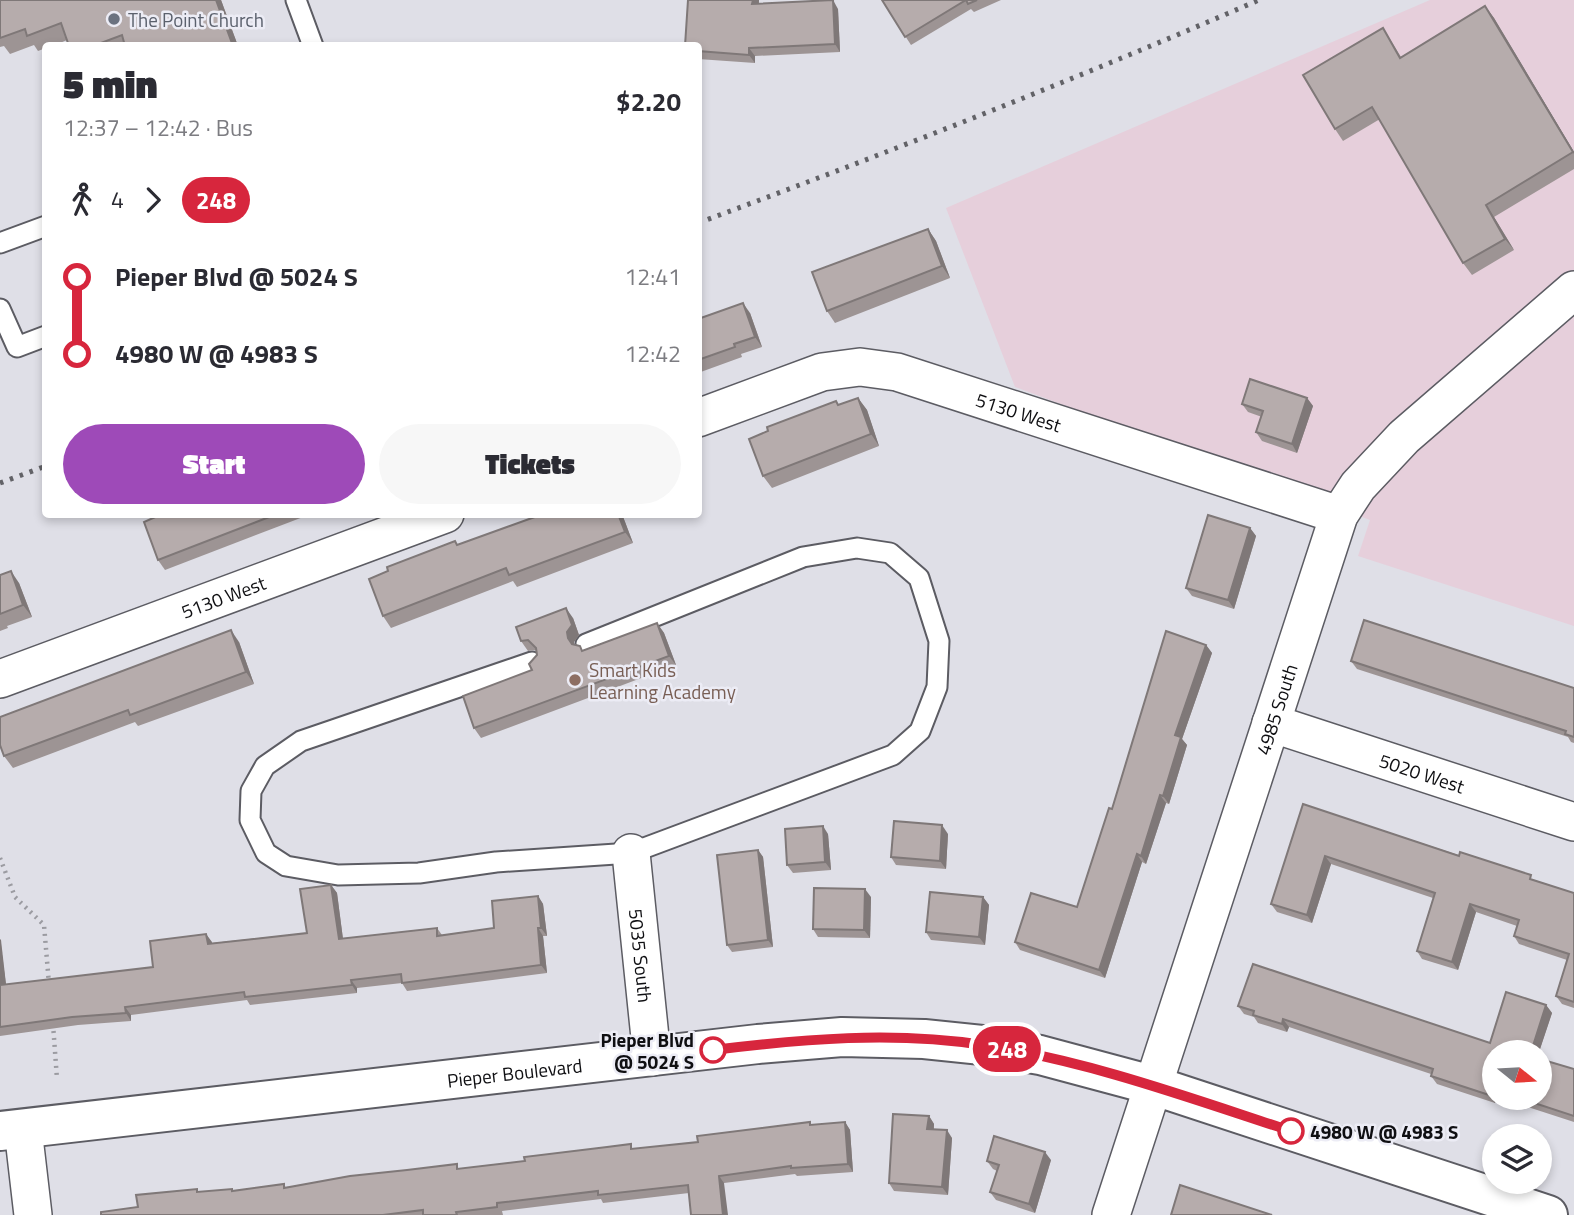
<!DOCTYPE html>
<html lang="en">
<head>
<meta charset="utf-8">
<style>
	:root { --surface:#fff; --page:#f7f7f7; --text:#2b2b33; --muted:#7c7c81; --accent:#9e4ab8 }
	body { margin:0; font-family:"Titillium Web",sans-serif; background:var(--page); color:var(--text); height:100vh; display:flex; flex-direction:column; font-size:26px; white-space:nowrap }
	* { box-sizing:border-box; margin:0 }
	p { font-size:23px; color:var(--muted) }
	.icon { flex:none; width:38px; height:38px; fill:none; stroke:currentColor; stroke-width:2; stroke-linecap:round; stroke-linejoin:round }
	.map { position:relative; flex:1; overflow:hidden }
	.sheet { position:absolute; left:42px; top:42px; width:660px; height:476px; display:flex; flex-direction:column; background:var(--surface); border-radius:7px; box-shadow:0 4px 10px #0003 }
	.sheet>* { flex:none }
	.badge { padding:0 14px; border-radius:23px; font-size:24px; line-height:46px }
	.needle { width:46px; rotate:108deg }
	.buttons { position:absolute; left:1482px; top:1040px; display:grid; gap:14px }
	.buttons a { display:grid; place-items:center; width:70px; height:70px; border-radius:50%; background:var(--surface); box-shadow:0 4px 10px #0003; font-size:35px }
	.map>.badge { position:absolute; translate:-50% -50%; box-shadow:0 0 0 4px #fff }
	.legs { display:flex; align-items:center; gap:10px; height:77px; padding:0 21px; font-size:23px }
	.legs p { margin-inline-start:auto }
	.head { display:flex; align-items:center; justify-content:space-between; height:119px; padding:0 21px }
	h1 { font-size:38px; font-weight:800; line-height:52px }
	.cta { display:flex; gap:14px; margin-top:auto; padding:14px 21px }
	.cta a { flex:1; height:80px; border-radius:42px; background:var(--accent); color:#fff; font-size:28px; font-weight:800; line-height:80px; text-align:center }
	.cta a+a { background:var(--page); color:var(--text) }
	ul { padding:0 21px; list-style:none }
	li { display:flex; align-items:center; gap:24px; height:77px; font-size:26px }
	li i { display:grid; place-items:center; width:10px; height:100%; margin:0 9px; background:currentColor }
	li i::after { content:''; width:18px; height:18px; margin:-9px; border:5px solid; border-radius:50%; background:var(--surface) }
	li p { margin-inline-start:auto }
	li:first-child i { background:linear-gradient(#0000 50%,currentColor 0) }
	li:last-child i { background:linear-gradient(currentColor 50%,#0000 0) }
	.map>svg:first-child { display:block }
</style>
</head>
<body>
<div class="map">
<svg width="1574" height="1215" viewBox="0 0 1574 1215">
	<rect width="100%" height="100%" fill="#dfdfe7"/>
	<polygon fill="#e6cfdb" points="1430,0 1574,0 1574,626 1358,556 1370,520 1015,387 946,208"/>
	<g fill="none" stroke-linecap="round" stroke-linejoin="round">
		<g stroke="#5c5c63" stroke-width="23">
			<g id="service">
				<polyline points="296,0 313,46"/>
				<polyline points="0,243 46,226"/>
				<polyline points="0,309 17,347 46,336"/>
				<polyline points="532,662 301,741 265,766 251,791 250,820 266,853 286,866 338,875 419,873 496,862 631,853 893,755 920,731 937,687 939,641 919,578 890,553 857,548 803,557 586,644"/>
			</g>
		</g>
		<g stroke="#5c5c63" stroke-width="40">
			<g id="minor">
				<path id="s1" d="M698,418L822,372L860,367L897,372L1339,515"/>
				<path id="s2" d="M0,679L445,514"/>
				<path id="s3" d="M1271,723L1574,822"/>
				<path id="s4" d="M631,853L652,1057"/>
				<polyline points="23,1129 33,1215"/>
				<path id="s5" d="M1111,1215L1339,515L1358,486L1404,437L1574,290"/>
			</g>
		</g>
		<g stroke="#5c5c63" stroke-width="42">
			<g id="tertiary">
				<path id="s6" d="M0,1131L758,1044L842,1037L924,1039L982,1045L1040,1055L1152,1085L1548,1215"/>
			</g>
		</g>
		<g stroke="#9b9ba1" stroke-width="4.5" stroke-dasharray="2 5" stroke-linecap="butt">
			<polyline points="0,858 15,897 44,925 49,984"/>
			<polyline points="53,1024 57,1079"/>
		</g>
		<use href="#service" stroke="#fff" stroke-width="19"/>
		<use href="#minor" stroke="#fff" stroke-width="37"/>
		<use href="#tertiary" stroke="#fff" stroke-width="38"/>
		<g stroke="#626267" stroke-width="5" stroke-dasharray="3.5 7" stroke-linecap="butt">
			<path d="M698,223C887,153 1074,80 1259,0"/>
			<polyline points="0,483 46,466"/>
		</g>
	</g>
	<g fill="#9d9494">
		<polygon points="0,0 221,0 238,46 69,46 67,40 53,46 46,46 46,48 38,51 34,45 10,54 4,46 0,47"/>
		<polygon points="688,0 759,0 759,4 838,9 840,52 755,56 755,63 698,59 698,46"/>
		<polygon points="882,0 1001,0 974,12 971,9 911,45"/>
		<polygon points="1485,6 1494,18 1574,152 1574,169 1494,217 1514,250 1472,275 1463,263 1380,119 1343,141 1335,129 1383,28 1401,57"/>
		<polygon points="928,229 936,241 950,278 835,323 827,311"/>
		<polygon points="750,313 762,347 741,354 742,357 698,373 698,319"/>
		<polygon points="858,398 867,410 879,446 772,488 763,476 836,401 839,405"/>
		<polygon points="1307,398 1313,406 1297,453 1262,441 1256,432 1262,417 1248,412 1242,404"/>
		<polygon points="162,514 311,514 165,570 158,560"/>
		<polygon points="622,514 633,543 517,587 513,581 391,628 383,616 458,545"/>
		<polygon points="1250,528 1256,536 1234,609 1192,596 1186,588"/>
		<polygon points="0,575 19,583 32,617 7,626 8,628 0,631"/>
		<polygon points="573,618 579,635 574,642 574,645 583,651 657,623 664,633 676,665 481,738 474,728 532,670 537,655 537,652 535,650 528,651 521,641"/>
		<polygon points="239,642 254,684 138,726 135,722 13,768 4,756"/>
		<polygon points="1206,645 1212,653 1182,739 1187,745 1169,804 1166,803 1146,864 1142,862 1105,978 1020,950 1015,942 1077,907 1112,809"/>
		<polygon points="1351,661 1574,688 1574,743 1571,742 1568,737 1357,669"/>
		<polygon points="1303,804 1574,893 1574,1008 1562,1004 1556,996 1567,960 1519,944 1514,936 1517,926 1476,912 1458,970 1422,959 1417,951 1433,898 1331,864 1312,923 1277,912 1271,904"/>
		<polygon points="828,834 831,870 793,873 787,865"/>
		<polygon points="948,834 946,869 896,865 891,857"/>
		<polygon points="758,850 763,857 773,947 732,952 727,945"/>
		<polygon points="331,885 337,893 343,939 437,928 442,935 494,928 538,896 543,904 547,936 543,936 547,973 407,991 402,983 357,988 357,993 250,1005 247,1000 131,1015 131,1021 78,1025 0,1036 0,939 6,985 153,967 206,934 212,943 307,933"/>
		<polygon points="871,897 870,938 818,937 813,929"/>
		<polygon points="983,897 989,905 985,945 931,940 926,932"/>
		<polygon points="1546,1005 1552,1013 1539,1052 1494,1052 1494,1097 1540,1097 1574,1069 1574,1122 1512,1102 1496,1099 1495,1103 1437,1084 1431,1076 1431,1074 1289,1027 1287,1032 1258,1023 1254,1017 1244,1014 1238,1006 1490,1043"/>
		<polygon points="929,1116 934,1124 934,1129 952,1138 948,1195 894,1191 889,1183"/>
		<polygon points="845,1122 850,1130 853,1172 797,1176 795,1174 724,1183 689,1193 603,1203 601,1199 502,1211 503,1215 101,1215 138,1207 199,1192 232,1189 234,1191 284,1184 286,1188 698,1142 812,1125"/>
		<polygon points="1051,1160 1035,1213 996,1200 990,1192 997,1171 993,1169 987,1161"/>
	</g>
	<g fill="#7f7878">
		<polygon points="216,0 221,0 238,46 233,46"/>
		<polygon points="753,0 759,0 758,12 752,4"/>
		<polygon points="833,0 838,9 840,52 835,44"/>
		<polygon points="1485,6 1494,18 1574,152 1574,154"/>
		<polygon points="749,48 755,56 755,63 749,55"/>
		<polygon points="1486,205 1494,217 1514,250 1505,239"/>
		<polygon points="928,229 936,241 950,278 942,266"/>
		<polygon points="743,303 750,313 762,347 755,337"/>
		<polygon points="858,398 867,410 879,446 871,434"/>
		<polygon points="1307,398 1313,406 1297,453 1292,444"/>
		<polygon points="618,514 622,514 633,543 625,532"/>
		<polygon points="1250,528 1256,536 1234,609 1228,600"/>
		<polygon points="11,571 19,583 32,617 23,605"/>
		<polygon points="566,608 573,618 579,635 574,642 574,648 568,638"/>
		<polygon points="657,623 664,633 676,665 669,656"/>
		<polygon points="231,630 239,642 254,684 246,672"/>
		<polygon points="1206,645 1212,653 1182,739 1187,745 1169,804 1163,796 1175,735"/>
		<polygon points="1160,795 1166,803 1146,864 1141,856"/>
		<polygon points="942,825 948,834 946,869 940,861"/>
		<polygon points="823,826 828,834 831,870 825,862"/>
		<polygon points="758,850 763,857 773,947 768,940"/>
		<polygon points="1137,854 1142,862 1105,978 1099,970"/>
		<polygon points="1325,856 1331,864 1312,923 1307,915"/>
		<polygon points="331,885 337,893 344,947 339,939"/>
		<polygon points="865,889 871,897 870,938 864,930"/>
		<polygon points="538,896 543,904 547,936 541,928"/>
		<polygon points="983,897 989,905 985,945 979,937"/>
		<polygon points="1470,904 1476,912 1458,970 1452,962"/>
		<polygon points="538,928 543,936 547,973 541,965"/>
		<polygon points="206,934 212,942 213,952 208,944"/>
		<polygon points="0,939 1,940 7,993 1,985 0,974"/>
		<polygon points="351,980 357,988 357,993 352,985"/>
		<polygon points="1546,1005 1552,1013 1539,1052 1531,1052"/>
		<polygon points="125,1007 131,1015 131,1021 126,1013"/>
		<polygon points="1283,1019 1289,1027 1287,1032 1282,1024"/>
		<polygon points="1491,1090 1496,1099 1495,1103 1489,1095"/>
		<polygon points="929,1116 934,1124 933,1137 927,1129"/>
		<polygon points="845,1122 850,1130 853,1172 848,1164"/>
		<polygon points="947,1130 952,1138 948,1195 942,1187"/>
		<polygon points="1045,1152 1051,1160 1035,1213 1029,1204"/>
		<polygon points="719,1176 724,1183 728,1215 723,1215"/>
	</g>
	<g fill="#b6acac" stroke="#7f7878" stroke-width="2">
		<polygon points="0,0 216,0 233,46 125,46 122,35 93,46 69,46 61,23 27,36 25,29 0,38"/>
		<polygon points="688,0 753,0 752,4 833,0 835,44 749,48 749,55 698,51 698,46 685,46"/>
		<polygon points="882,0 977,0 968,4 966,0 905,37"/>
		<polygon points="1485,6 1573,152 1486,205 1505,239 1463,263 1372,107 1335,129 1303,75 1383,28 1400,58"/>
		<polygon points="928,229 942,266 827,311 812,272"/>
		<polygon points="743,303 755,337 734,344 735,347 698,360 698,319"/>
		<polygon points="1250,379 1307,398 1292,444 1256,432 1263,411 1242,404"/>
		<polygon points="858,398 871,434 763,476 749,439 768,431 767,427 836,401 838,405"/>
		<polygon points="162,514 277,514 158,560 144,522"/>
		<polygon points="543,514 618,514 625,532 509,575 506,568 383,616 369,579 388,571 387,567 455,541 457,545"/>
		<polygon points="1208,515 1250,528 1228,600 1186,588"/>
		<polygon points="11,571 23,605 0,614 0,575"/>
		<polygon points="566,608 572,625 567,632 568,638 572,644 580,646 582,651 657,623 669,656 474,728 463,696 532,670 529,664 537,655 536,648 528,640 521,641 516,627"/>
		<polygon points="1364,620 1574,688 1574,737 1565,734 1566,731 1351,661"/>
		<polygon points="231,630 246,672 130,715 128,710 4,756 0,745 0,717"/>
		<polygon points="1166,631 1206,645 1175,735 1181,737 1163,796 1160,795 1141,856 1137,854 1099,970 1015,942 1031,893 1077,907 1109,808 1112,809"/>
		<polygon points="1303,804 1459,856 1460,852 1531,875 1530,879 1574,893 1574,1002 1556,996 1569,954 1514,936 1519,920 1470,904 1452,962 1417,951 1435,893 1325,856 1307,915 1271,904"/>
		<polygon points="894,821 942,825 940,861 891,857"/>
		<polygon points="823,826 825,862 787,865 785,829"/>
		<polygon points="758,850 768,940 727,945 717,855"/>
		<polygon points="331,885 339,939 437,928 437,936 494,928 492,901 538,896 541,928 538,928 541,965 402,983 401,974 351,980 352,985 245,997 244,992 125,1007 126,1013 72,1017 0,1027 0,974 1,985 153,967 150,941 206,934 208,944 307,933 300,889"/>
		<polygon points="814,888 865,889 864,930 813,929"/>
		<polygon points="930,892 983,897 979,937 926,932"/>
		<polygon points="1253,964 1490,1043 1506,992 1546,1005 1531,1052 1494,1052 1494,1091 1491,1090 1489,1095 1431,1076 1433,1069 1283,1019 1282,1024 1253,1015 1254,1011 1238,1006"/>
		<polygon points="1540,1059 1574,1069 1574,1116 1516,1097 1540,1097"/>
		<polygon points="893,1114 929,1116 927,1129 947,1130 942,1187 889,1183"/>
		<polygon points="810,1122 810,1125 845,1122 848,1164 791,1168 791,1166 719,1176 723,1215 691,1215 688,1185 598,1195 598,1191 497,1203 497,1207 456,1212 457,1215 423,1215 423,1210 383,1215 101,1215 101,1212 138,1207 136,1195 197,1189 197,1192 232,1189 232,1191 284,1184 284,1188 350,1176 407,1170 457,1164 457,1169 525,1161 524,1157 607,1147 631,1144 631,1149 698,1142 697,1136"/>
		<polygon points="994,1136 1045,1152 1029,1204 990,1192 999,1165 987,1161"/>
		<polygon points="1180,1185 1272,1215 1171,1215"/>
	</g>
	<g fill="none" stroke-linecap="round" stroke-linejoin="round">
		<g stroke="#fff" stroke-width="16">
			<path id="line-1" d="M713,1050C803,1039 893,1031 983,1045C1089,1061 1190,1098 1291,1131"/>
		</g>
		<use href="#line-1" stroke="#d7263d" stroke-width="10"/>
	</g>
	<circle fill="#6b7280" stroke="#ececf5" stroke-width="2.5" cx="114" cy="19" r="7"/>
	<circle fill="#8d6e63" stroke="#ececf5" stroke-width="2.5" cx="575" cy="680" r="7"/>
	<g fill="#fff" stroke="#d7263d" stroke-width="3.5">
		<circle cx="713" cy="1050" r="12"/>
		<circle cx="1291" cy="1131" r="12"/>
	</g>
	<g text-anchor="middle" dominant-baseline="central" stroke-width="5" stroke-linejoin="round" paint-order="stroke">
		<g font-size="19" fill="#5b616d" stroke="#ececf5" text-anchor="start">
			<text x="128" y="19">The Point Church</text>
		</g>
		<g font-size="19" fill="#0f0f12" stroke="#ececf5">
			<text stroke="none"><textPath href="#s1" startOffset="336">5130 West</textPath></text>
			<text stroke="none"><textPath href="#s2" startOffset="238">5130 West</textPath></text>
			<text stroke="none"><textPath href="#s5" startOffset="532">4985 South</textPath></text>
			<text stroke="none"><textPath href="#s3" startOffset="159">5020 West</textPath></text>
			<text stroke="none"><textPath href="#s4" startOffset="103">5035 South</textPath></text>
			<text stroke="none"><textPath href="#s6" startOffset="518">Pieper Boulevard</textPath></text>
		</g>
		<g font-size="19" fill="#785e54" stroke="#ececf5" text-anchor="start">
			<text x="589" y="669">Smart Kids<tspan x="589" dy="22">Learning Academy</tspan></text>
		</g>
		<g font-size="19" font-weight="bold" fill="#0f0f12" stroke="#ececf5" text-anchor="end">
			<text x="694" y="1039">Pieper Blvd<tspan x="694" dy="22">@ 5024 S</tspan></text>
			<text x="1310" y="1131" text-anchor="start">4980 W @ 4983 S</text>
		</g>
	</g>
</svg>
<div class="buttons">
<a><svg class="needle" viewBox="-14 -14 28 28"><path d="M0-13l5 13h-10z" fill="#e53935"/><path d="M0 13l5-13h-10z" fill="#7c7c81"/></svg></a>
<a><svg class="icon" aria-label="layers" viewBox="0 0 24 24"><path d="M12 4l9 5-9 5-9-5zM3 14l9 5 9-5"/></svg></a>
</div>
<b class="badge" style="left:1007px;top:1049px;background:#d7263d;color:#fff">248</b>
<section class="sheet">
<div class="head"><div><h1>5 min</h1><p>12:37 – 12:42 · Bus</p></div><b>$2.20</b></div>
<div class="legs"><svg class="icon" aria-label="walk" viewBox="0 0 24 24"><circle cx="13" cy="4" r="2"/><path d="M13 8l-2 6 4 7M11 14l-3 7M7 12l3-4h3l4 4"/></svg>4<svg class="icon" aria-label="forward" viewBox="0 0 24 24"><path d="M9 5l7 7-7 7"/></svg><b class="badge" style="background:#d7263d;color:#fff">248</b></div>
<ul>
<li><i style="color:#d7263d"></i><b>Pieper Blvd @ 5024 S</b><p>12:41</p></li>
<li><i style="color:#d7263d"></i><b>4980 W @ 4983 S</b><p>12:42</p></li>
</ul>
<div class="cta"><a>Start</a><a>Tickets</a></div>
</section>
</div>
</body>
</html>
